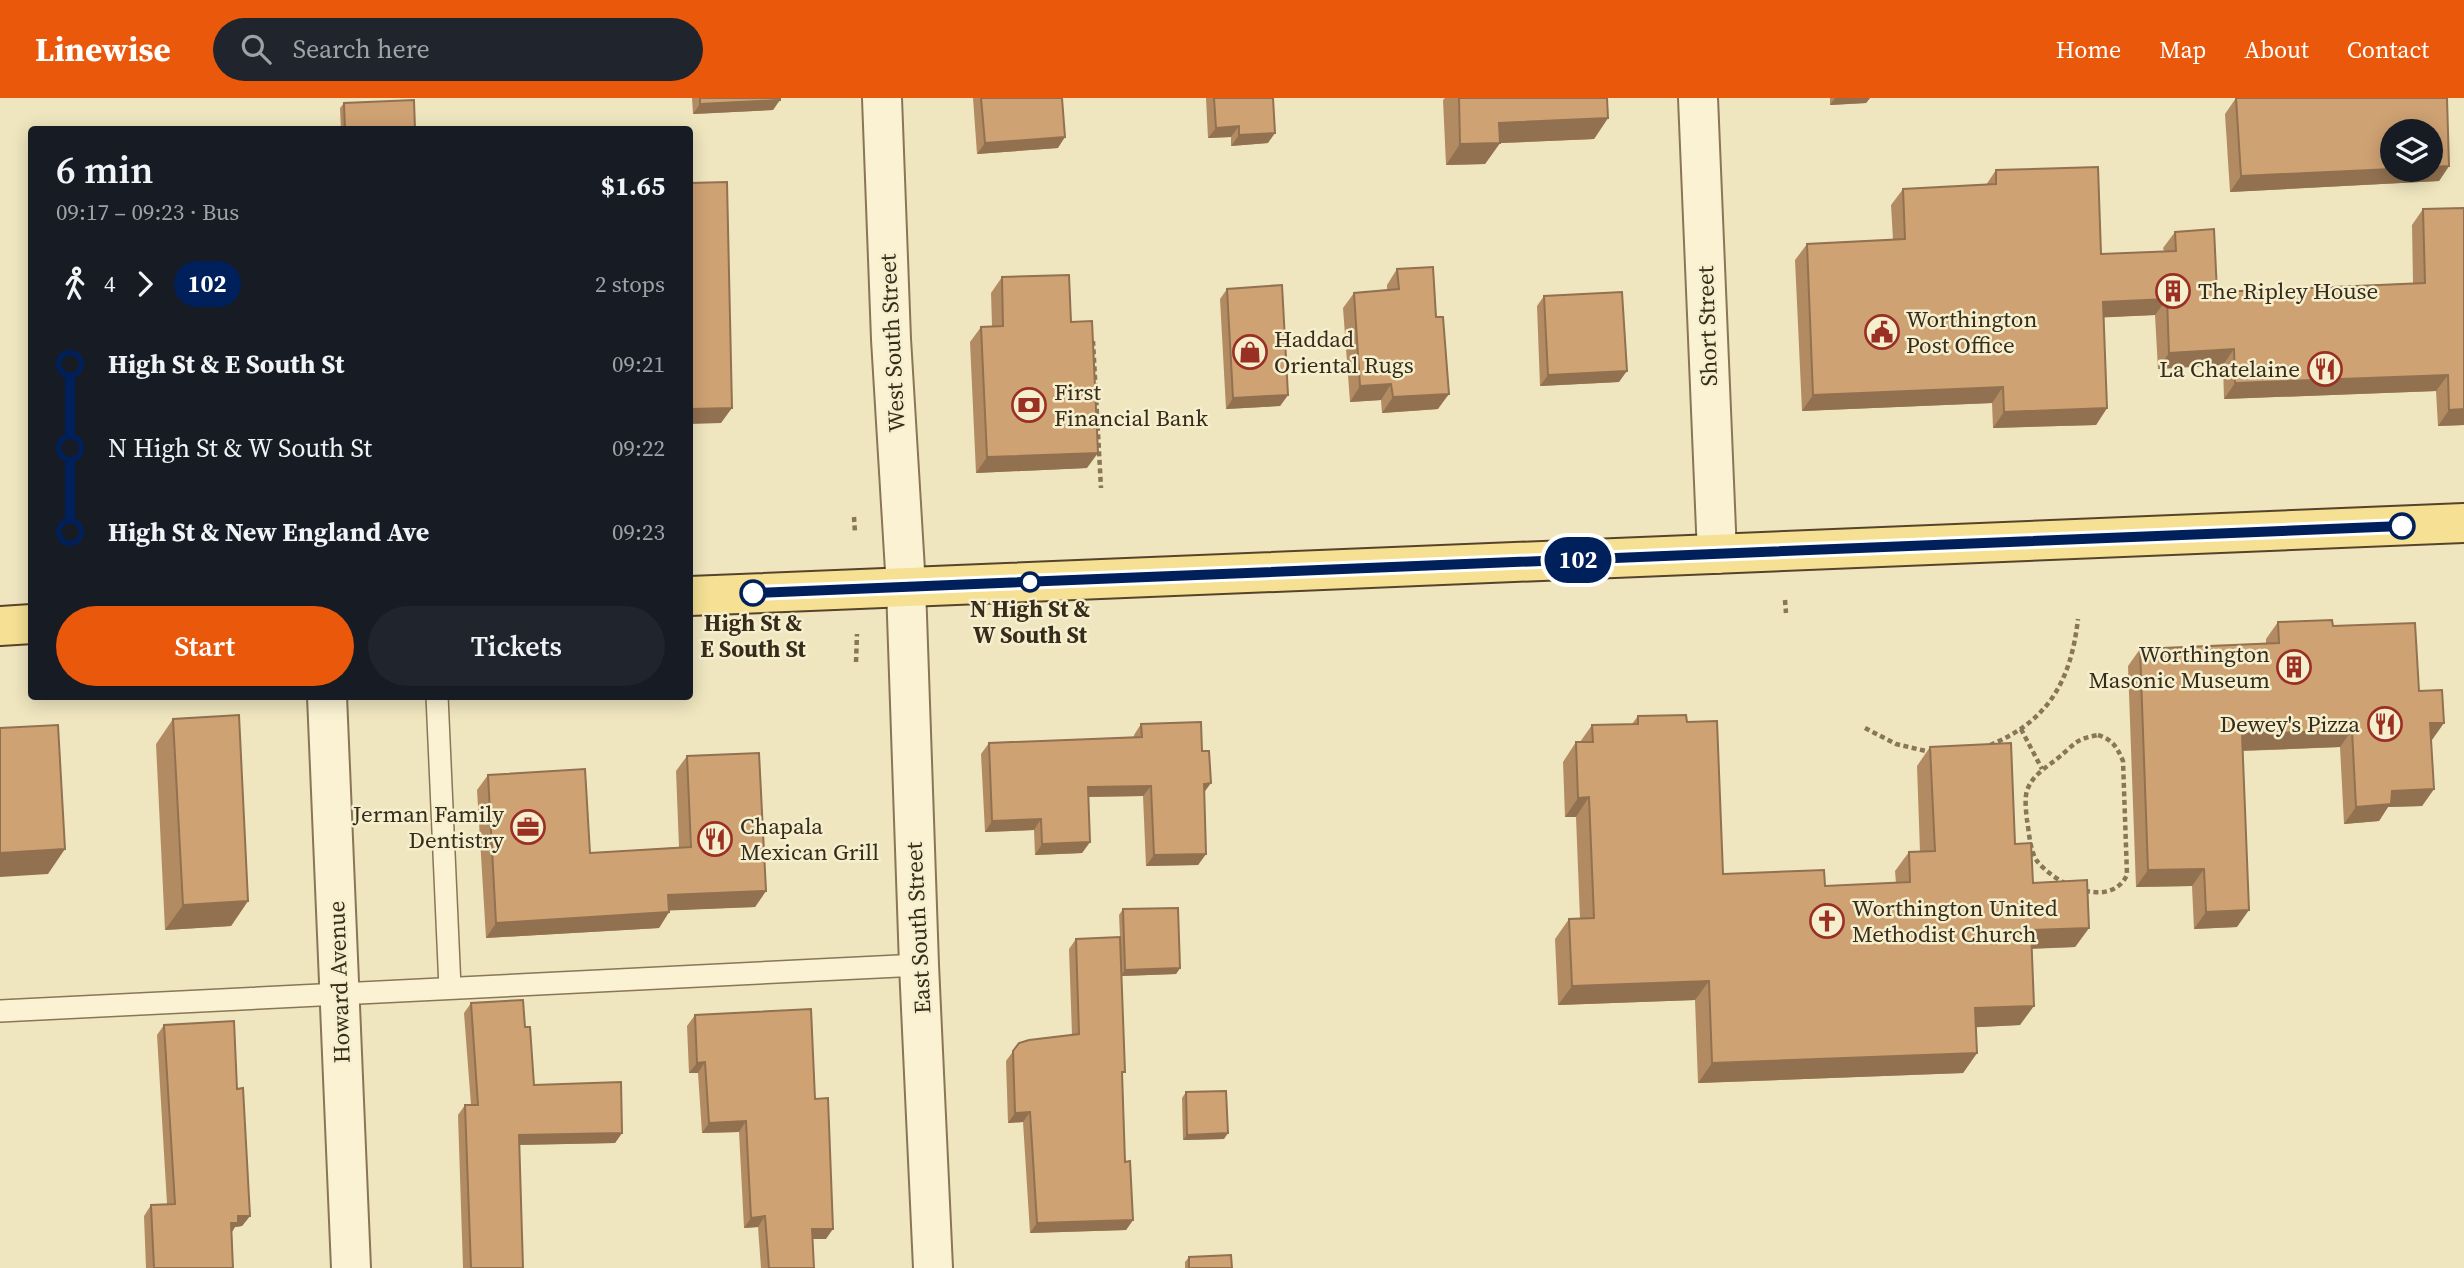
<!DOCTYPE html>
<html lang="en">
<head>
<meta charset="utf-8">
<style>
	:root { --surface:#171b24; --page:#20242c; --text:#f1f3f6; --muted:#9ea1a6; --accent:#ea580c }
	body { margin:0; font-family:"Source Serif 4",serif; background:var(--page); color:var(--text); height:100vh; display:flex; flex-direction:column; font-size:26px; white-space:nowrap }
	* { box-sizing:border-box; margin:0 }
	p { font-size:23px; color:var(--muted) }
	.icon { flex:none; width:38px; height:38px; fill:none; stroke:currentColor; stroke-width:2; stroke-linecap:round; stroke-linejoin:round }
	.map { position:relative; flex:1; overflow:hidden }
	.side { position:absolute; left:28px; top:28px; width:665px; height:574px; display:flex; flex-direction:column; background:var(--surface); border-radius:7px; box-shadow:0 4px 18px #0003 }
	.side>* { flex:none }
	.badge { padding:0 14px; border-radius:23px; font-size:24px; line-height:46px }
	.fabs { position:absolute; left:2380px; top:21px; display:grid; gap:14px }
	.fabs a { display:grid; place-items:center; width:63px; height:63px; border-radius:50%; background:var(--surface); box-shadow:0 4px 18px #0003; font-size:35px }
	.map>.badge { position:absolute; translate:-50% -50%; box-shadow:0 0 0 4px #fff }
	.legs { display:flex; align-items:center; gap:10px; height:77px; padding:0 28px; font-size:23px }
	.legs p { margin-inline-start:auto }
	.overview { display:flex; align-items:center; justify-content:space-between; height:119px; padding:0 28px }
	h1 { font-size:38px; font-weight:600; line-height:52px }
	.cta { display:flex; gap:14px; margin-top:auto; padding:14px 28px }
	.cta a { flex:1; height:80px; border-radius:42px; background:var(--accent); color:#fff; font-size:28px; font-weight:600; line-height:80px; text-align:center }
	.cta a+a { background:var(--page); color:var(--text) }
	ul { padding:0 28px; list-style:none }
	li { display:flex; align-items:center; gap:24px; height:84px; font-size:26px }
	li i { display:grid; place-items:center; width:10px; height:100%; margin:0 9px; background:currentColor }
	li i::after { content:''; width:18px; height:18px; margin:-9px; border:5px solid; border-radius:50%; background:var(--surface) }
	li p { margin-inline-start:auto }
	li:first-child i { background:linear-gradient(#0000 50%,currentColor 0) }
	li:last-child i { background:linear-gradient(currentColor 50%,#0000 0) }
	header { display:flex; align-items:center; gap:42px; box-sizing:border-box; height:98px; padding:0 35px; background:var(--accent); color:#fff }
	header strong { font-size:33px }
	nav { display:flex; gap:38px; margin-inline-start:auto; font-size:24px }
	.search { width:490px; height:63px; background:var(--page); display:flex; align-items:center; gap:18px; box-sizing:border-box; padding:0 24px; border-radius:38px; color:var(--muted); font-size:26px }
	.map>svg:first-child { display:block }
</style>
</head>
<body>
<header>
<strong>Linewise</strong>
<div class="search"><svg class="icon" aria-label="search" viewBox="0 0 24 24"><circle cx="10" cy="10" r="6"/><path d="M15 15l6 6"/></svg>Search here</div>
<nav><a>Home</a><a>Map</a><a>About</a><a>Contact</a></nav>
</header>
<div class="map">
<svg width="2464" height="1170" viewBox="0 0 2464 1170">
	<rect width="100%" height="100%" fill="#efe6bf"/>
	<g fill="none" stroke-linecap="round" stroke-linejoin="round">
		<g stroke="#887656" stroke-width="24">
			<g id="service">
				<polyline points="437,598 450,890"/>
				<polyline points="0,913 919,867"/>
			</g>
		</g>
		<g stroke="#887656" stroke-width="42">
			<g id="minor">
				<polyline points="882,0 891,241 906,489 919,867 933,1170"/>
				<polyline points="1698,0 1717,456"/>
				<polyline points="327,598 351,1170"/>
			</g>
		</g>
		<g stroke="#56432b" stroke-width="42">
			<g id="primary">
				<polyline points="690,498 2464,425"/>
				<polyline points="0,528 32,526"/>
			</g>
		</g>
		<g stroke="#887656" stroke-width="4.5" stroke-dasharray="5 3.5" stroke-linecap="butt">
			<polyline points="1093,243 1101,390"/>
			<polyline points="854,419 855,435"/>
			<polyline points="1785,502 1786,515"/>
			<polyline points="856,564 857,536"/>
			<polyline points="1865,630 1896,646 1930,654"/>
			<polyline points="2021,631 2042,671"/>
			<path d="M2098,637C2113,642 2117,649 2123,663L2127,777C2110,812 2056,787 2037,763C2030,753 2029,734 2027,722C2026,713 2024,698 2028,690C2034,676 2047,669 2058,660C2075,646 2075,641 2098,637Z"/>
			<path d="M1990,647C2049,623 2071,582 2078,521"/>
		</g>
		<use href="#service" stroke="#faf2d2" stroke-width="21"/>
		<use href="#minor" stroke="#faf2d2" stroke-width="38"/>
		<use href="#primary" stroke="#f5e094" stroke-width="38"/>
	</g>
	<g fill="#b28b63">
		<polygon points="692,0 780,0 773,12 693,16"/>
		<polygon points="973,0 1062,0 1058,50 977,56"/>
		<polygon points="1206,0 1273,0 1268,45 1231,48 1231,39 1208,40"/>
		<polygon points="1445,0 1607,0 1608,20 1594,41 1500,45 1485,66 1446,67 1443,2"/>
		<polygon points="1830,0 1870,0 1866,5 1830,7"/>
		<polygon points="2236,0 2449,68 2439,83 2230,94 2225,16"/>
		<polygon points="344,5 415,32 341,32 340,10"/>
		<polygon points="1996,72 2101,156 2164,153 2163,150 2175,134 2217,194 2413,185 2412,127 2423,111 2464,327 2438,328 2436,293 2224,301 2223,267 2158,271 2155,217 2104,219 2107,310 2096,327 1993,330 1992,305 1802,313 1795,162 1807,146 1893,142 1891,107 1903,91 1986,87"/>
		<polygon points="1397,171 1438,311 1382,315 1381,302 1350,304 1343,210 1354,195 1387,192 1387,187"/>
		<polygon points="1002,179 1071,224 1087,370 976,375 970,244 981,229 992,228 991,195"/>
		<polygon points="1227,191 1288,297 1280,308 1226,311 1220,201"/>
		<polygon points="1544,198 1619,284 1540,288 1537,208"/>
		<polygon points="2278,524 2333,528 2419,593 2432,642 2431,642 2434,691 2422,708 2388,709 2379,723 2344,726 2340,649 2243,653 2237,829 2194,831 2192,788 2136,789 2128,568 2140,551 2266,546 2266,541"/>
		<polygon points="1638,618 1687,624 1723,776 1825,788 1896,785 1895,773 1909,754 1920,754 1917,668 1930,649 2015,746 2033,785 2089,830 2075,849 2031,851 2020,927 1976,929 1977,955 1963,975 1698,985 1695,902 1558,907 1555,841 1569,821 1580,821 1576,719 1565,719 1563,664 1576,644 1580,644 1592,627 1632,626"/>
		<polygon points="173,621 248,803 231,828 165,832 156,646"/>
		<polygon points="1141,626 1202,653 1206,756 1198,767 1146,768 1143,698 1088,699 1090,744 1082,755 1035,757 1034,732 985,734 981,656 989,645 1134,640 1134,637"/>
		<polygon points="687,658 766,793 755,809 669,812 669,814 659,830 486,840 477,692 488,677 590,755 679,749 676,673"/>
		<polygon points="1123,811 1180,870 1176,876 1122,878 1122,979 1125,1064 1133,1122 1126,1132 1030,1135 1023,1024 1008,1025 1006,963 1019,945 1072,937 1069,851 1076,841 1120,839 1119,817"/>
		<polygon points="471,905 525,929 534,987 622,1035 615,1045 519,1047 523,1170 463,1170 458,1017 465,1007 471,1007 464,915"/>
		<polygon points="695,917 815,1001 826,1141 813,1141 814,1170 761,1170 758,1129 744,1130 739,1034 702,1035 698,975 689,975 687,928"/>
		<polygon points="164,927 237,991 250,1118 242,1128 235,1129 232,1134 233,1170 146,1170 144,1118 151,1107 167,1106 157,937"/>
		<polygon points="1186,994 1224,1041 1183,1042 1182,1000"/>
		<polygon points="1189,1159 1232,1170 1185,1170 1185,1164"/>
	</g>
	<g fill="#917150">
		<polygon points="1835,0 1870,0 1866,5 1830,7"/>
		<polygon points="780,2 773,12 693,16 700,6"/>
		<polygon points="1608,20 1594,41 1500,45 1485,66 1446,67 1460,46 1499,25"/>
		<polygon points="1239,28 1231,39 1208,40 1216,30"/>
		<polygon points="1275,35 1268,45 1231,48 1239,37"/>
		<polygon points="1065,39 1058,50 977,56 985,45"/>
		<polygon points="2449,68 2439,83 2230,94 2241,78 2392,71 2392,72 2431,72 2431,69"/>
		<polygon points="2167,201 2155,217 2092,220 2103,204"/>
		<polygon points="2234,251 2223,267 2158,271 2169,255"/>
		<polygon points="1627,273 1619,284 1540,288 1548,277"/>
		<polygon points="2448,277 2436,293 2224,301 2235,285"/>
		<polygon points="1391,286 1381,302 1350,304 1360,288"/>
		<polygon points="2003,289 1992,305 1802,313 1813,297"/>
		<polygon points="1449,296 1438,311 1382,315 1393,299"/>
		<polygon points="1288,297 1280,308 1226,311 1233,300"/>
		<polygon points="732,310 721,325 690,326 690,311"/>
		<polygon points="2107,310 2096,327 1993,330 2004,314"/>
		<polygon points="2464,311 2464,327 2438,328 2449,312"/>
		<polygon points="1098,355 1087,370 976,375 987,359"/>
		<polygon points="2430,625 2444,625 2432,642 2418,642"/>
		<polygon points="2352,632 2340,649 2231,653 2242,636"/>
		<polygon points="1211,685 1203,696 1204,686"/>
		<polygon points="1151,688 1143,698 1080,699 1088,689"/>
		<polygon points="2434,691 2422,708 2388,709 2379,723 2344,726 2356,709 2392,693"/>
		<polygon points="1589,699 1576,719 1565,719 1578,700"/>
		<polygon points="1041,721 1034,732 985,734 992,723"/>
		<polygon points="1090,744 1082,755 1035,757 1042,746"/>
		<polygon points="65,751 48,776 0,779 0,755"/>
		<polygon points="1206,756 1198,767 1146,768 1154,757"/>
		<polygon points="2204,771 2192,788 2136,789 2148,772"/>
		<polygon points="766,793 755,809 658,813 668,797"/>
		<polygon points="248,803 231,828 165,832 183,807"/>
		<polygon points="2249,812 2237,829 2194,831 2206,814"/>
		<polygon points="669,814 659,830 486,840 496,825"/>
		<polygon points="2089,830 2075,849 2017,851 2031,832"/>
		<polygon points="1180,870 1176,876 1121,878 1125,872"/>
		<polygon points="1709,883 1695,902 1558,907 1572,888"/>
		<polygon points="2034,908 2020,927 1961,930 1975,910"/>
		<polygon points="1977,955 1963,975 1698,985 1712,965"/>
		<polygon points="705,964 698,975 689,975 697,965"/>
		<polygon points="1030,1014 1023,1024 1008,1025 1015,1015"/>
		<polygon points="746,1023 739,1034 702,1035 709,1025"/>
		<polygon points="622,1035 615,1045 512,1047 519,1037"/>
		<polygon points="1228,1035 1224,1041 1183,1042 1187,1037"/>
		<polygon points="238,1118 250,1118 242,1128 235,1129 231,1135 231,1125"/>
		<polygon points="765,1118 758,1129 744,1130 751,1120"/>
		<polygon points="1133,1122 1126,1132 1030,1135 1037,1125"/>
		<polygon points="812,1131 833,1131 826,1141 805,1141"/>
	</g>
	<g fill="#cfa273" stroke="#917150" stroke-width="2">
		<polygon points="700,0 780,0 780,2 700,6"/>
		<polygon points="981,0 1062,0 1065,39 985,45"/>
		<polygon points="1214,0 1273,0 1275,35 1239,37 1239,28 1216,30"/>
		<polygon points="1459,0 1607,0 1608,20 1499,25 1500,45 1460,46"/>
		<polygon points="2236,0 2447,0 2449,68 2431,69 2431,33 2392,33 2392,71 2241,78"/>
		<polygon points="414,2 415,32 345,32 344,5"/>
		<polygon points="2098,69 2101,156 2176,153 2175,134 2214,131 2217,194 2425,185 2423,111 2464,110 2464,311 2449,312 2448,277 2235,285 2234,251 2169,255 2167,201 2103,204 2107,310 2004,314 2003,289 1813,297 1807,146 1905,141 1903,91 1996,86 1996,72"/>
		<polygon points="727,84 732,310 690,311 690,85"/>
		<polygon points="1433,169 1436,219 1443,219 1449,296 1393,299 1391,286 1360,288 1354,195 1399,191 1397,171"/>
		<polygon points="1069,177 1071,224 1092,223 1098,355 987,359 981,229 1003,228 1002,179"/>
		<polygon points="1282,187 1288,297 1233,300 1227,191"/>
		<polygon points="1622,194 1627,273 1548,277 1544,198"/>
		<polygon points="2332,522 2333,528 2415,525 2419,593 2442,592 2444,625 2430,625 2434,691 2392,693 2391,706 2356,709 2352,632 2242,636 2249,812 2206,814 2204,771 2148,772 2140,551 2279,545 2278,524"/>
		<polygon points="239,617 248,803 183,807 173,621"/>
		<polygon points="1686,617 1687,624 1717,623 1723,776 1824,772 1825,788 1910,784 1909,754 1935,753 1930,649 2011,645 2015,746 2031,745 2033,785 2087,782 2089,830 2031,832 2034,908 1975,910 1977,955 1712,965 1709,883 1572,888 1569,821 1594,820 1589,699 1578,700 1576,644 1593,644 1592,627 1638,626 1638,618"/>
		<polygon points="1201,624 1202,653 1209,653 1211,685 1204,686 1206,756 1154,757 1151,688 1088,689 1090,744 1042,746 1041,721 992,723 989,645 1142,639 1141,626"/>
		<polygon points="58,627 65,751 0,755 0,630"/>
		<polygon points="759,655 766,793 668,797 669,814 496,825 488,677 585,671 590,755 691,749 687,658"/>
		<polygon points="1178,810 1180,870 1125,872 1123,811"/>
		<polygon points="1120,839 1125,974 1122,974 1125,1064 1130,1063 1133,1122 1037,1125 1030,1014 1015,1015 1013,953 1019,945 1029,942 1079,936 1076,841"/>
		<polygon points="523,902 525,929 530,929 534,987 621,984 622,1035 519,1037 523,1170 471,1170 465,1007 478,1007 471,905"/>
		<polygon points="811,911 815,1001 828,1000 833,1131 812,1131 814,1170 769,1170 765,1118 751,1120 746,1023 709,1025 705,964 697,965 695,917"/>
		<polygon points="234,923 237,991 243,990 250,1118 238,1118 238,1125 231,1125 233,1170 154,1170 151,1107 175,1106 164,927"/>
		<polygon points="1226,993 1228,1035 1187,1037 1186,994"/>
		<polygon points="1231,1157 1232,1170 1189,1170 1189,1159"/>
	</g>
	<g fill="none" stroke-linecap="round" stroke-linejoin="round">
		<g stroke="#fff" stroke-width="16">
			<polyline id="line-1" points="753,495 2402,428"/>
		</g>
		<use href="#line-1" stroke="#00205b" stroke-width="10"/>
	</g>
	<defs>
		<g id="building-ring" transform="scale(1.75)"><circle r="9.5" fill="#f6efce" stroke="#9a2f24" stroke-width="1.5"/><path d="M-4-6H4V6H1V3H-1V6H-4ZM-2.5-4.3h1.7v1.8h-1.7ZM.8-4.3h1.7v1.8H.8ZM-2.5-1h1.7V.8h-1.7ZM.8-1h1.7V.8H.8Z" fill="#9a2f24"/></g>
		<g id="civic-ring" transform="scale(1.75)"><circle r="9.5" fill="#f6efce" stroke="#9a2f24" stroke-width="1.5"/><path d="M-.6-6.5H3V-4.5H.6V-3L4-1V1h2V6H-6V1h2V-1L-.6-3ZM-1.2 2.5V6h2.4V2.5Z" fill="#9a2f24"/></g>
		<g id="shop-ring" transform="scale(1.75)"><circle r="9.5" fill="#f6efce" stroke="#9a2f24" stroke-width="1.5"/><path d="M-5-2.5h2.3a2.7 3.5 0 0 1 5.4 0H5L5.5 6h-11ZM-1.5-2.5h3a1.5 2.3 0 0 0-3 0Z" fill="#9a2f24"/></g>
		<g id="restaurant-ring" transform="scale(1.75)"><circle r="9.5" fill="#f6efce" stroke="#9a2f24" stroke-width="1.5"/><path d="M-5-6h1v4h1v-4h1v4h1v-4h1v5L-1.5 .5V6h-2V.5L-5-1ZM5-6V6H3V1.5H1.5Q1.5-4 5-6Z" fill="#9a2f24"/></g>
		<g id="bank-ring" transform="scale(1.75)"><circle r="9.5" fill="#f6efce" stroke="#9a2f24" stroke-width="1.5"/><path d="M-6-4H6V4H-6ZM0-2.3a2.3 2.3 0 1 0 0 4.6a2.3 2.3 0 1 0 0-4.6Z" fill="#9a2f24"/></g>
		<g id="office-ring" transform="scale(1.75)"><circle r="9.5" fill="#f6efce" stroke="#9a2f24" stroke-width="1.5"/><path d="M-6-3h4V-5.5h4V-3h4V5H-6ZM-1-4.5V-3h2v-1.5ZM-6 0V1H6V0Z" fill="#9a2f24"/></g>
		<g id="church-ring" transform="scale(1.75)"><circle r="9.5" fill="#f6efce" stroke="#9a2f24" stroke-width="1.5"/><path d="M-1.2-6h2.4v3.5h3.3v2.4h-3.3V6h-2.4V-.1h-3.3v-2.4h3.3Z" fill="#9a2f24"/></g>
	</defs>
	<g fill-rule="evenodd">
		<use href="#building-ring" x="2173" y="193"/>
		<use href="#civic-ring" x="1882" y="234"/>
		<use href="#shop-ring" x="1250" y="254"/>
		<use href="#restaurant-ring" x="2325" y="271"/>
		<use href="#bank-ring" x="1029" y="307"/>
		<use href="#building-ring" x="2294" y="569"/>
		<use href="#restaurant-ring" x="2385" y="626"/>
		<use href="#office-ring" x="528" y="729"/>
		<use href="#restaurant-ring" x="715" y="741"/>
		<use href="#church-ring" x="1827" y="823"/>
	</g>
	<g fill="#fff" stroke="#00205b" stroke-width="3.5">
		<circle cx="2402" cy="428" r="12"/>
		<circle cx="1030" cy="484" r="9"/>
		<circle cx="753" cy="495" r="12"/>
	</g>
	<g text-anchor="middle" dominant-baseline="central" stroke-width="5" stroke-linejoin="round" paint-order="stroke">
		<g font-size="23" fill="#372c1c" stroke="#f6efce" text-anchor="start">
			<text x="2198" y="193">The Ripley House</text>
			<text x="1906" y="221">Worthington<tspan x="1906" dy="26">Post Office</tspan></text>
			<text x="1274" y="241">Haddad<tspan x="1274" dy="26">Oriental Rugs</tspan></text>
			<text x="2300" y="271" text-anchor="end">La Chatelaine</text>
			<text x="1054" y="294">First<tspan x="1054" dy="26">Financial Bank</tspan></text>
			<text x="2270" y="556" text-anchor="end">Worthington<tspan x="2270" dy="26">Masonic Museum</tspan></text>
			<text x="2360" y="626" text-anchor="end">Dewey's Pizza</text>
			<text x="504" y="716" text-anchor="end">Jerman Family<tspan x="504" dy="26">Dentistry</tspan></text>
			<text x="740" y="728">Chapala<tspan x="740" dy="26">Mexican Grill</tspan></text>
			<text x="1852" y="810">Worthington United<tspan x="1852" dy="26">Methodist Church</tspan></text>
		</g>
		<g font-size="23" fill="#372c1c" stroke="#f6efce">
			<text transform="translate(1707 228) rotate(-92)">Short Street</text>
			<text transform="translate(892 245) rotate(-93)">West South Street</text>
			<text transform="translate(918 830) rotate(-93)">East South Street</text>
			<text transform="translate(339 884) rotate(-92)">Howard Avenue</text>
		</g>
		<g font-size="23" font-weight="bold" fill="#372c1c" stroke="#f6efce">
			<text x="1030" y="511">N High St &amp;<tspan x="1030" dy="26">W South St</tspan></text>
			<text x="753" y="525">High St &amp;<tspan x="753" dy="26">E South St</tspan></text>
		</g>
	</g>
</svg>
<div class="fabs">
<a><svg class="icon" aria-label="layers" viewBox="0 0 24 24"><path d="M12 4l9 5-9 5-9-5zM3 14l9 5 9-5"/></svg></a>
</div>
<b class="badge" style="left:1578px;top:462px;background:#00205b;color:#fff">102</b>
<section class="side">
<div class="overview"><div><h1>6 min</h1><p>09:17 – 09:23 · Bus</p></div><b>$1.65</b></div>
<div class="legs"><svg class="icon" aria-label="walk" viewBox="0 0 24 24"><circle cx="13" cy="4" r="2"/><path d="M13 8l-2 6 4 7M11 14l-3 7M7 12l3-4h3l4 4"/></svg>4<svg class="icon" aria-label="forward" viewBox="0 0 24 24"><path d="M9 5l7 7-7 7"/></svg><b class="badge" style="background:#00205b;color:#fff">102</b><p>2 stops</p></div>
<ul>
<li><i style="color:#00205b"></i><b>High St &amp; E South St</b><p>09:21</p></li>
<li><i style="color:#00205b"></i><span>N High St &amp; W South St</span><p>09:22</p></li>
<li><i style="color:#00205b"></i><b>High St &amp; New England Ave</b><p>09:23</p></li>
</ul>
<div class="cta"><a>Start</a><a>Tickets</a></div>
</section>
</div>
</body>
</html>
